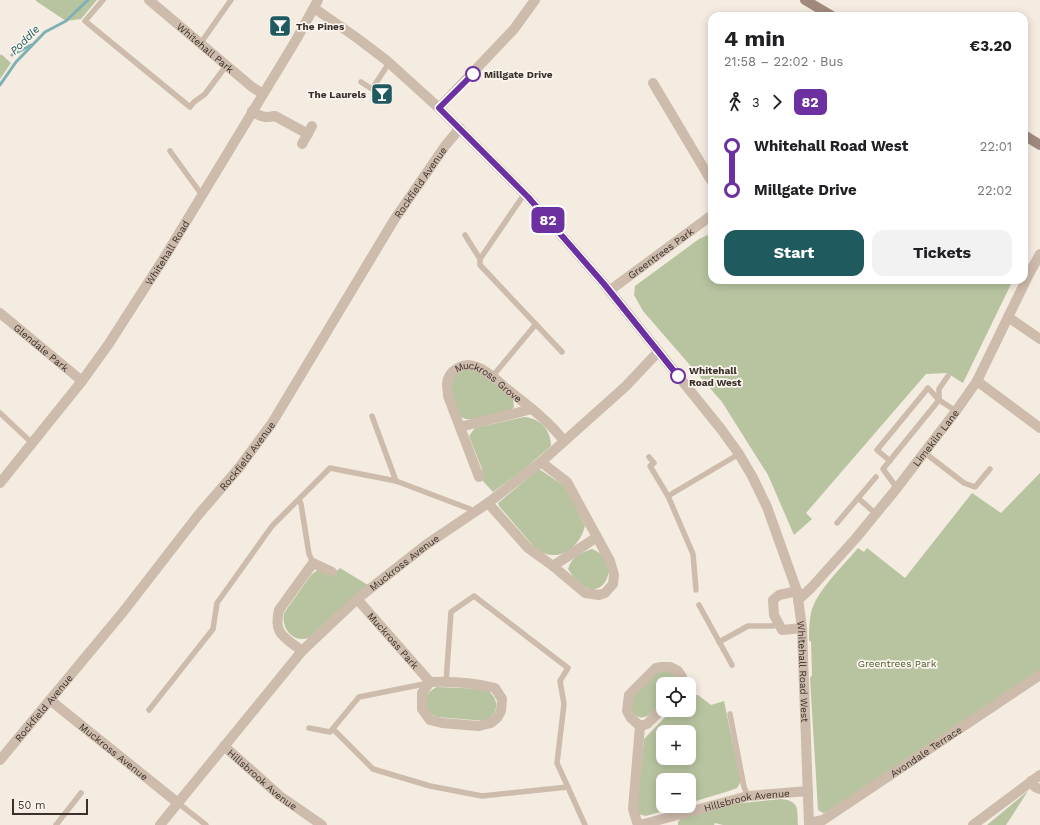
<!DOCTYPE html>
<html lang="en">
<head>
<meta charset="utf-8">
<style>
	:root { --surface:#fff; --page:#f2f2f2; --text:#202124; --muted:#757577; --accent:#1f5a5e }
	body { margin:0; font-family:"Work Sans",sans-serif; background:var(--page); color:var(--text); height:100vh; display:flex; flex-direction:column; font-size:15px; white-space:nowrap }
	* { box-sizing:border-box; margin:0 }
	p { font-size:13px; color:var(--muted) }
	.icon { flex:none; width:22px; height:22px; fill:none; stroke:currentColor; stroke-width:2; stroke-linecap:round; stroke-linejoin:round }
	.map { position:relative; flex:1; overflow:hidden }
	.side { position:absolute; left:708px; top:12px; width:320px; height:272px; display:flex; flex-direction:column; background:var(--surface); border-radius:12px; box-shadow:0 2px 10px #0003 }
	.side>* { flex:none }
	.badge { padding:0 8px; border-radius:6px; font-size:14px; line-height:26px }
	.tools { position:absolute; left:656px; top:677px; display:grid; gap:8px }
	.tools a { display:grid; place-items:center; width:40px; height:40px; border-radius:8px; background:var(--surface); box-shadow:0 2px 10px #0003; font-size:20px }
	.scale { position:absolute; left:12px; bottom:10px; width:76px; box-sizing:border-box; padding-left:4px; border:2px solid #3b302b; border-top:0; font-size:11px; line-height:14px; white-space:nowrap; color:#3b302b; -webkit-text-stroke:3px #fbf5ee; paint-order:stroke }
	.map>.badge { position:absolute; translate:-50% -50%; box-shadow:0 0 0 2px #fff }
	.legs { display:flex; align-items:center; gap:6px; height:44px; padding:0 16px; font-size:13px }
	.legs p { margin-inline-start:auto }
	.overview { display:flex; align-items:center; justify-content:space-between; height:68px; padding:0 16px }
	h1 { font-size:22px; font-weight:700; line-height:30px }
	.button { display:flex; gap:8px; margin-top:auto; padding:8px 16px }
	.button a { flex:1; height:46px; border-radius:12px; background:var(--accent); color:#fff; font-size:16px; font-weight:700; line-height:46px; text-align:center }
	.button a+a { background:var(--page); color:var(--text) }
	ul { padding:0 16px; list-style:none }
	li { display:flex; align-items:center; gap:14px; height:44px; font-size:15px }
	li i { display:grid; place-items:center; width:6px; height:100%; margin:0 5px; background:currentColor }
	li i::after { content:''; width:10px; height:10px; margin:-5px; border:3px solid; border-radius:50%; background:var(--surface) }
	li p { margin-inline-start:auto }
	li:first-child i { background:linear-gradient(#0000 50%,currentColor 0) }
	li:last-child i { background:linear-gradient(currentColor 50%,#0000 0) }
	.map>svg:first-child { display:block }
</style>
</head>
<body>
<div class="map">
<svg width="1040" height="825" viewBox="0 0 1040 825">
	<rect width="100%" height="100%" fill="#f4ebe1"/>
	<g fill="#b8c4a0" fill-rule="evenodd">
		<polygon points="36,0 97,0 81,19 66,21 36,1"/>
		<polygon points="1,54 11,63 0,79 0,56"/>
		<polygon points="712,233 712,280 1010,280 1011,284 963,383 947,373 926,374 806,513 812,519 794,535 768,475 722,402 643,311 634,295 635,286 699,239"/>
		<path d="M467,369L479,372L513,399L514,407L511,410C501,412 471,423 463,418C458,415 456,407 454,402C451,392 450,384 454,375Z"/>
		<path d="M524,417C540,418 551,430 551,446L522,471L493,492L482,480V469L469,436L475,428Z"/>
		<path d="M539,469L566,487L585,526C579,549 557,565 535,548L499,506L498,503Z"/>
		<path d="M1040,473V670L831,810L823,813L818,810L810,678L812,675L811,642L809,640C809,631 809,622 811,613C816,591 844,565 858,548L864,552L867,548L905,578L972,493L1001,513Z"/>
		<path d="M592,549C628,562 598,619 568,569C572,556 580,553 592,549Z"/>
		<path d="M320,568L333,574L340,568L368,585L309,638C292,643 281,628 284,613L311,575Z"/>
		<path d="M662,670C673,672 677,672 679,684H663V703C653,713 640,727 630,708L634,694L658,672Z"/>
		<path d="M437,687L486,689C499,698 500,712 486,721L437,717L430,714C423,702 423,694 437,687Z"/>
		<path d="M698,695L711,705L724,701L741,782L737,788L729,791L689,803V780H663V806H680L646,816L638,814L637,807L644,739L672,710H689V696ZM663,732H689V758H663Z"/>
		<polygon points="1028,791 1006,825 987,825"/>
		<path d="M781,799C800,801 797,809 798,825H723L715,823L714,825H678V822L681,818L733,804Z"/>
	</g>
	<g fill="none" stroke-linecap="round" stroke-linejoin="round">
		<g stroke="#7fb0b2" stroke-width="3">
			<polyline points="12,55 31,45"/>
			<polyline points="0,85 16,62 45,32 66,21 88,0"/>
		</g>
		<g stroke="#cdbbac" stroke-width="5.5">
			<polyline points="103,0 85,21 190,107 194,102 205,94 226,66"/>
			<polyline points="200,44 231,0"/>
			<polyline points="361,82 372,89 389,63"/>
			<polyline points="170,151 202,195"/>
			<polyline points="525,193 480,259 480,265 562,352"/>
			<polyline points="465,235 480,259"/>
			<polyline points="492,377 536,324"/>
			<polyline points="939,400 939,389 948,376"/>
			<polyline points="0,413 32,443"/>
			<polyline points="372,416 396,481 470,509 473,513"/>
			<polyline points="925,453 964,483 975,487 990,469"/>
			<polyline points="649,457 654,463 650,466 668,496"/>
			<polyline points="890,461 877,450 928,388 939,400"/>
			<polyline points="897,488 883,469 939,400 956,411"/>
			<polyline points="858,498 876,514"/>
			<polyline points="299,500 301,504 309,554 313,563"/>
			<polyline points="837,523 876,477"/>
			<polyline points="696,590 693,554 668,496 739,454"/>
			<polyline points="699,605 732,665"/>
			<polyline points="719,642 748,626 772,626 779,624"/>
			<polyline points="446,682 451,612 474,596 568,668 560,681 564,704 557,763 585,825"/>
			<polyline points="149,710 213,629 217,603 272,526 330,468 396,481"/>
			<polyline points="730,714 744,787 748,796"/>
			<polyline points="309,728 330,732 359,697 429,683"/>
			<polyline points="333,729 373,769 430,786 482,796 568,787"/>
			<polyline points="178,803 206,825"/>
			<polyline points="56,825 81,793"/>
		</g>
		<g stroke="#cdbbac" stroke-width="10">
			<path id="s1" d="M149,0L252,87L263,94"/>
			<polyline points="653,83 712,182"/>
			<polyline points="439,108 514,29 535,0"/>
			<path d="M252,111C260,117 266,118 275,116L308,134"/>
			<polyline points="302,144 312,126"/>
			<path id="s2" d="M609,291L712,215"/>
			<path id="s3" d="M0,313L82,381"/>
			<polyline points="1008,317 1040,339"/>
			<polyline points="977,381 1040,428"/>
			<polyline points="460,427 532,409"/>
			<path id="s4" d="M479,477L448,396C448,392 447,388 447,384C448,370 464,361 477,367C488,371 498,381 507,389C527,405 548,420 564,441"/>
			<polyline points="488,503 528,548 553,566 585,593 599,595 605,593 613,584 614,575 610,561 567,482 541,462"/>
			<polyline points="553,566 597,537"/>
			<polyline points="797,591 779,595 773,600 774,615 782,630 802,628"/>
			<path id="s5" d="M357,599L430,682"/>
			<path id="s6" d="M798,600L811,588L856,538L897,488L956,411L977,381L1029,274L1040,254"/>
			<path d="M302,651C284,637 273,634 279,610L313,563L332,572"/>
			<path d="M430,682C452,681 474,683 495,688L502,699L501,711L497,718L491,723L479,726L442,723L430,720L422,709V693Z"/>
			<path id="s7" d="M50,700L178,803"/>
			<polyline points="640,726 631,718 627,711 629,695 656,668 662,667 670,667 678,671 682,677 683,684"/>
			<polyline points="640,726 647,724 663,708"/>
			<path id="s8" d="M224,746L280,796L322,825"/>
			<path id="s9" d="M0,760L123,612L199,514L238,469L272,423L394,220L445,146L460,128"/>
			<polyline points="1031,781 1035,787 1040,789"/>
			<path id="s10" d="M809,823L823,820L1040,675"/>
			<path id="s11" d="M160,825L302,651L357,599L427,544L488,503L541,462L626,386L658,352"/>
			<polyline points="638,825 633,809 640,726"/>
			<path id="s12" d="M640,825L748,796L808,791"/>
			<polyline points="973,825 1040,775"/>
		</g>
		<g stroke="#cdbbac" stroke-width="10">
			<path id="s13" d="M314,8L357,38L386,60L439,108L528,197L604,284L721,429L739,454L752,476L767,507L797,591L802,628L809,825"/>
			<path id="s14" d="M0,483L82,381L108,345L164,258L296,40L318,0"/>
		</g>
		<g stroke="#a18a7d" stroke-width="10">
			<polyline points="805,0 832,16"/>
			<polyline points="1024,135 1040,145"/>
		</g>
	</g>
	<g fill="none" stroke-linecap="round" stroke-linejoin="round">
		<g stroke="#fff" stroke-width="9">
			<polyline id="line-1" points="473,74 439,108 528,197 604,284 678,376"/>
		</g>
		<use href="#line-1" stroke="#6c30a1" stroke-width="6"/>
	</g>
	<defs>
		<g id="bar-square" transform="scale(1.15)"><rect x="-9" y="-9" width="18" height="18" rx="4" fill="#1f5a5e" stroke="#fbf5ee"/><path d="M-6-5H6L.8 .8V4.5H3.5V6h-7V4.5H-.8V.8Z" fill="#fff"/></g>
	</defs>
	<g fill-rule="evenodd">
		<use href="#bar-square" x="280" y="26"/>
		<use href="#bar-square" x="382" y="94"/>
	</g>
	<g fill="#fff" stroke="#6c30a1" stroke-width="2">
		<circle cx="473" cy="74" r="7"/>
		<circle cx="678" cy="376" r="7"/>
	</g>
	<g text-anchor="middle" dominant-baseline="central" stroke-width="3.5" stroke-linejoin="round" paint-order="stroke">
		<g font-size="10" font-weight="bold" fill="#3b302b" stroke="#fbf5ee" text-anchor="start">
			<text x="296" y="26">The Pines</text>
			<text x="366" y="94" text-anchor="end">The Laurels</text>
		</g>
		<g font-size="10" fill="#3b302b" stroke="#fbf5ee">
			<text stroke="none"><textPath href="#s1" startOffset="74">Whitehall Park</textPath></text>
			<text stroke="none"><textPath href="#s9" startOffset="716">Rockfield Avenue</textPath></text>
			<text stroke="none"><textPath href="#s14" startOffset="285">Whitehall Road</textPath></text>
			<text stroke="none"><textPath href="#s2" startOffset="64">Greentrees Park</textPath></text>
			<text stroke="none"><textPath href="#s3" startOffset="54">Glendale Park</textPath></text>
			<text stroke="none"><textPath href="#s4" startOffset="155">Muckross Grove</textPath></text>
			<text stroke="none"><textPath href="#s6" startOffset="213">Limekiln Lane</textPath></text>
			<text stroke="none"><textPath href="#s9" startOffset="392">Rockfield Avenue</textPath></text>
			<text stroke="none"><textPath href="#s11" startOffset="360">Muckross Avenue</textPath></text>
			<text stroke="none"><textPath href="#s5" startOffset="55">Muckross Park</textPath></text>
			<text stroke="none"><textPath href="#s13" startOffset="849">Whitehall Road West</textPath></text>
			<text stroke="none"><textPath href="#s9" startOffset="68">Rockfield Avenue</textPath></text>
			<text stroke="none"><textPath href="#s10" startOffset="138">Avondale Terrace</textPath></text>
			<text stroke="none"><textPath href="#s7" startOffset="82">Muckross Avenue</textPath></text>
			<text stroke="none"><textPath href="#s8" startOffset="51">Hillsbrook Avenue</textPath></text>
			<text stroke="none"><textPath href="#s12" startOffset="110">Hillsbrook Avenue</textPath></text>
		</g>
		<g font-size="10" font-weight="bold" fill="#3b302b" stroke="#fbf5ee" text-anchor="start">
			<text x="484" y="74">Millgate Drive</text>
			<text x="689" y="370">Whitehall<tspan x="689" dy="12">Road West</tspan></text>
		</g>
		<g font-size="10" fill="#4a5a2e" stroke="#fbf5ee">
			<text x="897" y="663">Greentrees Park</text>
		</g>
		<g font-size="11" font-style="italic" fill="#1f5a5e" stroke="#fbf5ee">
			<text transform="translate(25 40) rotate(-45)">Poddle</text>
		</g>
	</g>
</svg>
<div class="tools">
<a><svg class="icon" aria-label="locate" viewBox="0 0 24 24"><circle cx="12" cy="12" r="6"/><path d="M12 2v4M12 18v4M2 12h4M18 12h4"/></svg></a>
<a>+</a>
<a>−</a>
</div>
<div class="scale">50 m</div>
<b class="badge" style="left:548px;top:220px;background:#6c30a1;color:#fff">82</b>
<section class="side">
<div class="overview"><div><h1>4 min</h1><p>21:58 – 22:02 · Bus</p></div><b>€3.20</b></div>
<div class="legs"><svg class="icon" aria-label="walk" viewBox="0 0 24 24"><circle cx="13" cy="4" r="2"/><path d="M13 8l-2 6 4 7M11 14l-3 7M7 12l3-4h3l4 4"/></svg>3<svg class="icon" aria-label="forward" viewBox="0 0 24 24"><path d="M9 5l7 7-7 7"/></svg><b class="badge" style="background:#6c30a1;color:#fff">82</b></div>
<ul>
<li><i style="color:#6c30a1"></i><b>Whitehall Road West</b><p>22:01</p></li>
<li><i style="color:#6c30a1"></i><b>Millgate Drive</b><p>22:02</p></li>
</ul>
<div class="button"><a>Start</a><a>Tickets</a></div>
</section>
</div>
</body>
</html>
